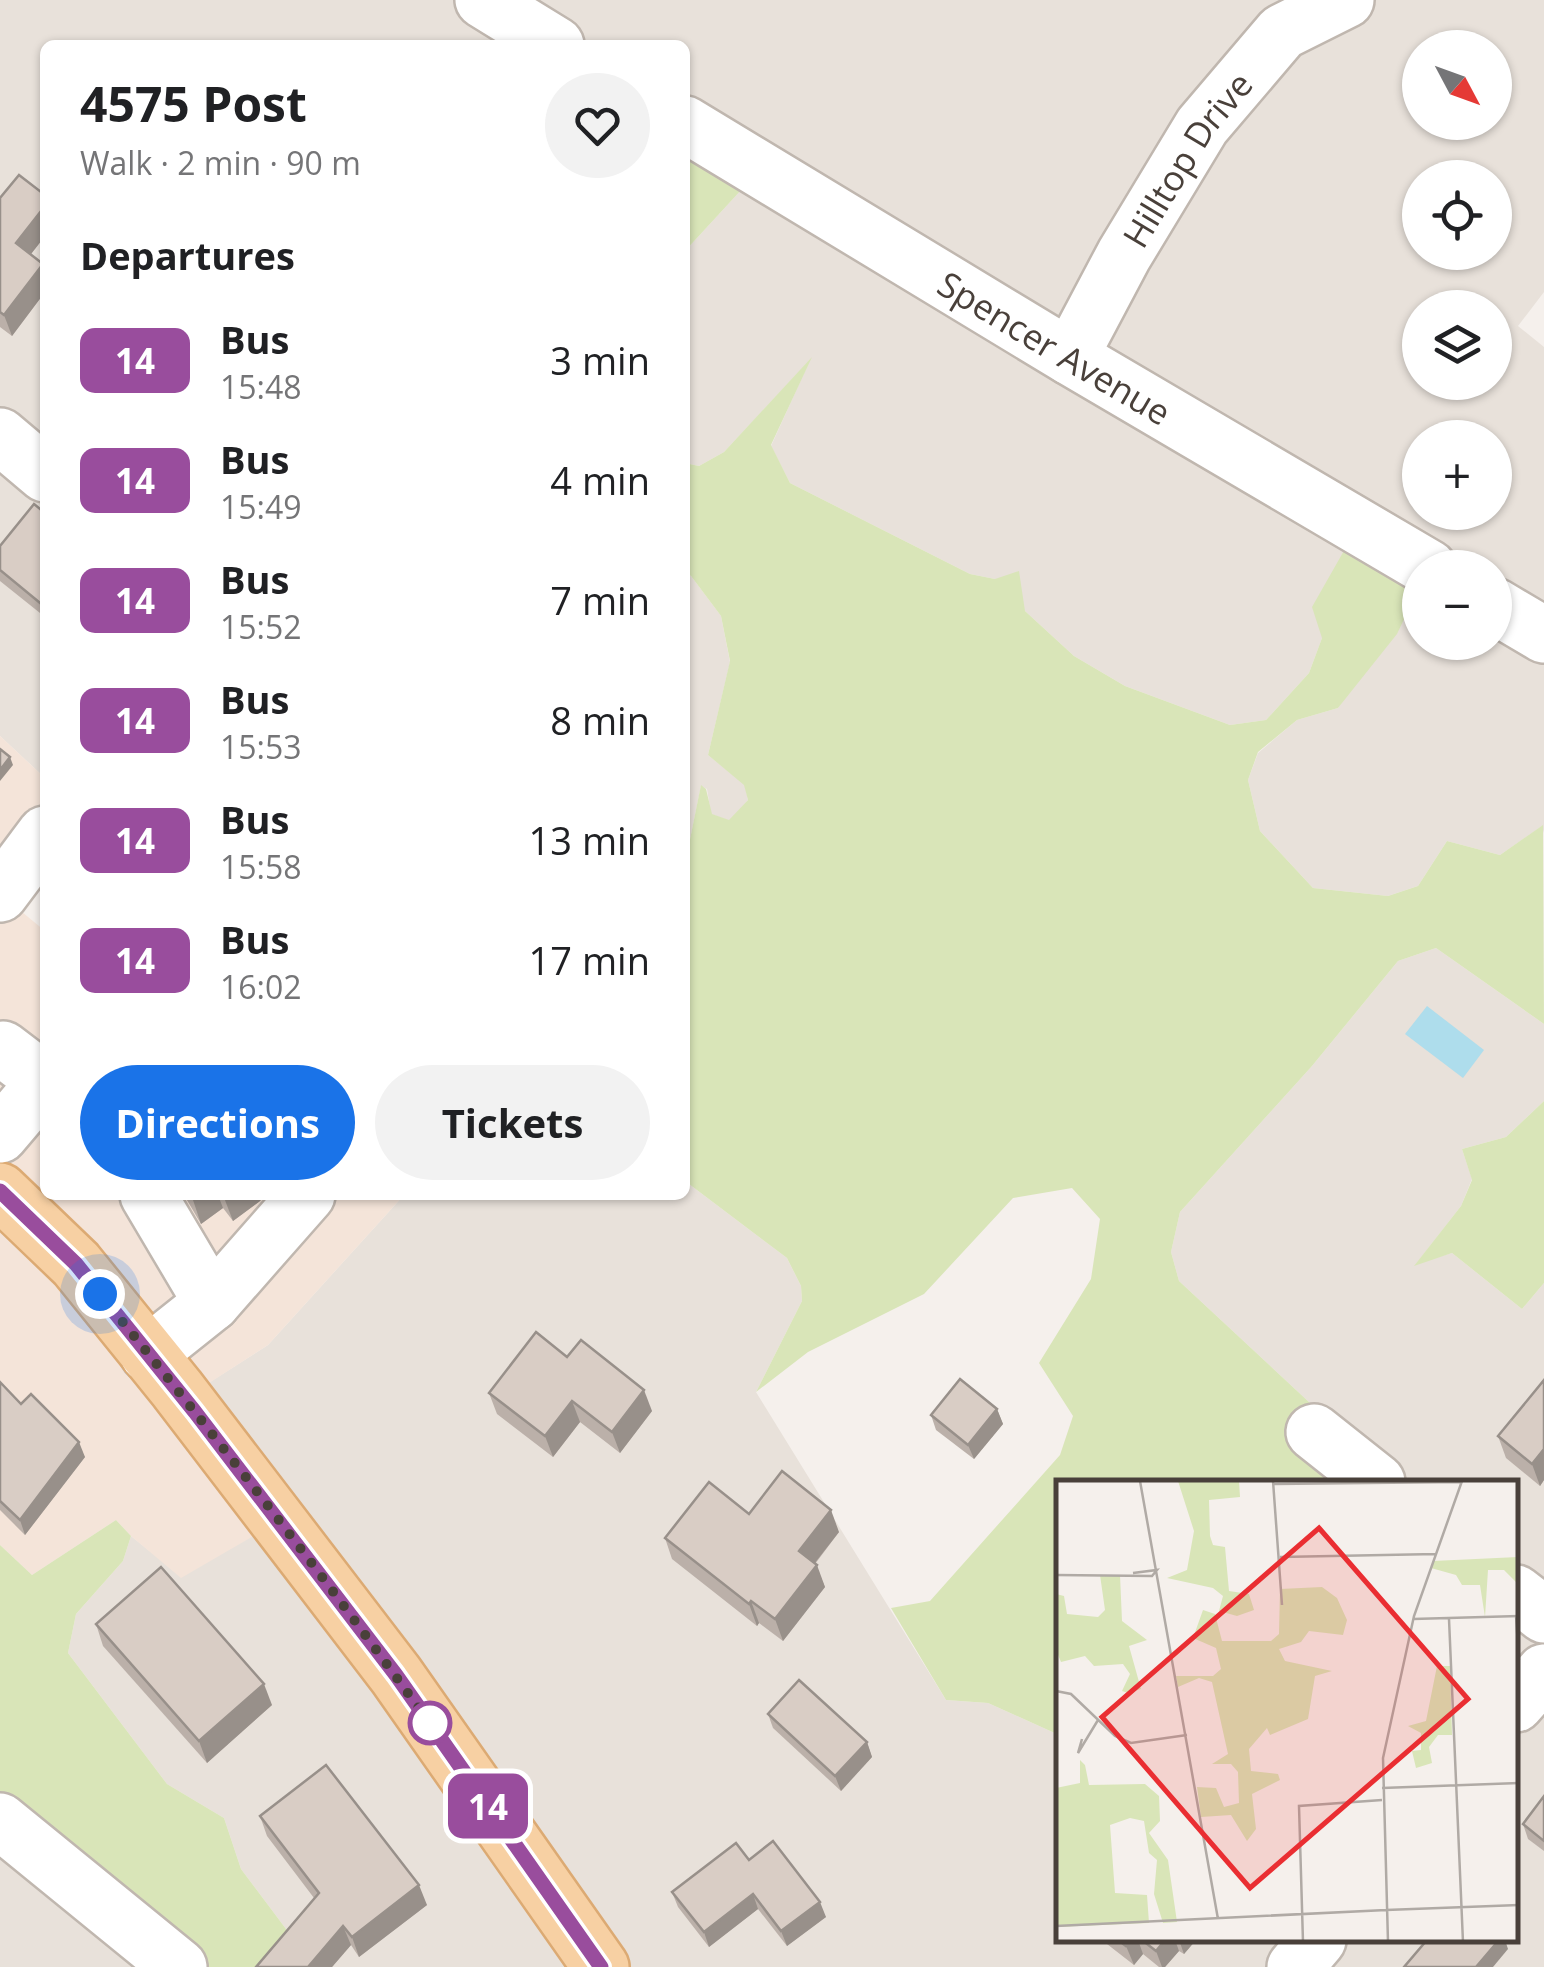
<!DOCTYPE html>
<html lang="en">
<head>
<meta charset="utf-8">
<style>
	:root { --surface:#fff; --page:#f2f2f2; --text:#202124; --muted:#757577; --accent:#1a73e8 }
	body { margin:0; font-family:"Open Sans",sans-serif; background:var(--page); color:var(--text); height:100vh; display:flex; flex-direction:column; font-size:38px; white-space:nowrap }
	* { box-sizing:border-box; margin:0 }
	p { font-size:32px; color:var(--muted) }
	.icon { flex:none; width:55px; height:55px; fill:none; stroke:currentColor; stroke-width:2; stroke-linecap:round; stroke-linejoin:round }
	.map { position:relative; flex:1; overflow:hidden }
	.side { position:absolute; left:40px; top:40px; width:650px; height:1160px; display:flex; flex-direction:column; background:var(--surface); border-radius:15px; box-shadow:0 2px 8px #0004 }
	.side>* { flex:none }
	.badge { padding:0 20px; border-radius:15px; font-size:35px; line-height:65px }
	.needle { width:65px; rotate:131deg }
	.controls { position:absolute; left:1402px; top:30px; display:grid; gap:20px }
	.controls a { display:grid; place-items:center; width:110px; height:110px; border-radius:50%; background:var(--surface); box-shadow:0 2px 8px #0004; font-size:50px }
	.you { position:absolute; width:50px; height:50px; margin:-25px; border:8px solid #fff; border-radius:50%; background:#1a73e8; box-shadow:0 0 0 15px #1a73e833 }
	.map>.badge { position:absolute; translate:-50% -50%; box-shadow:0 0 0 5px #fff }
	h2 { padding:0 40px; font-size:38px; line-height:90px }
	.round { display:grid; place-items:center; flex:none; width:105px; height:105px; border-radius:52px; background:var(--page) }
	.head { display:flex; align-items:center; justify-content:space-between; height:170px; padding:0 40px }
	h1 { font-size:48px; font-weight:700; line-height:75px }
	.primary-button { display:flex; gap:20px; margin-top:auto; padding:20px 40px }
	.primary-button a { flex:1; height:115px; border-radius:60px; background:var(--accent); color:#fff; font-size:40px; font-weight:700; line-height:115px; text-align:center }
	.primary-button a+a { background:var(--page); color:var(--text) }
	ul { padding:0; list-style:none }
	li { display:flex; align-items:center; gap:30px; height:120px; padding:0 40px }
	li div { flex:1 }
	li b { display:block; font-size:38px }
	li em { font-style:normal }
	li .badge { min-width:110px; font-weight:700; text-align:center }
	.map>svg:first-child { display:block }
</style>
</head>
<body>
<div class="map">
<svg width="1544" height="1967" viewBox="0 0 1544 1967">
	<rect width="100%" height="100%" fill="#f5f0ec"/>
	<g fill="#e8e1da" fill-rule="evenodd">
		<path d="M0,0H1544V292L1518,326L1544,347V833L1542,826L1500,855L1447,841L1418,886L1388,896L1313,888L1260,831L1248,780L1258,753L1297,720L1338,708L1420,585V642H1495V568L1428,567L1322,638L1309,673L1266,720L1230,725L1125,686L1074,656L1025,611L995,579L970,574L790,483L771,446L810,360L724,452L699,466L685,463V251L755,175L685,123V45H45V778L0,736ZM1420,48H1495V122H1420ZM1420,178H1495V252H1420ZM1420,308H1495V382H1420ZM1420,438H1495V512H1420Z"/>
		<polygon points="685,572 691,576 721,616 730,662 708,755 745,785 748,800 730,821 711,814 707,789 701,786 685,864"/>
		<polygon points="1436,948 1544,1024 1544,1101 1506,1137 1462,1149 1472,1179 1461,1206 1416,1264 1452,1253 1522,1309 1544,1283 1544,1967 298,1967 307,1957 241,1869 224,1818 167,1784 68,1653 76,1614 123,1561 131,1536 182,1577 188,1396 268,1345 404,1195 685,1195 685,1181 787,1258 801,1286 802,1301 756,1392 946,1700 988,1703 1059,1735 1059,1940 1516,1940 1516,1482 1395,1482 1179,1281 1171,1252 1180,1212 1312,1066 1398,961"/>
		<polygon points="0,1819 181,1967 0,1967"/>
	</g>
	<polygon fill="#f4e4d9" points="0,736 45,778 45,843 10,902 45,931 45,1195 404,1195 268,1345 189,1396 274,1524 181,1578 131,1536 116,1520 32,1575 0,1545"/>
	<g fill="#d9e5b8">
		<polygon points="685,123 755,175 685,251"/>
		<polygon points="812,357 771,445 790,483 970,574 995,579 1019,571 1025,611 1074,656 1125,686 1230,725 1266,720 1309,673 1322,638 1312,607 1358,526 1420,585 1397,634 1338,708 1297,720 1258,752 1248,780 1260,831 1313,888 1388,896 1418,886 1447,841 1500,855 1543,825 1544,1024 1436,948 1398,961 1312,1066 1180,1212 1171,1252 1179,1281 1395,1482 1059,1482 1059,1735 988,1703 946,1700 891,1608 930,1601 1060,1455 1073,1416 1039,1363 1091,1279 1100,1219 1072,1188 1013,1198 924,1294 808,1352 756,1392 802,1301 801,1286 787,1258 685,1181 685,864 701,785 706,789 712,814 729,820 748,800 744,785 708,755 730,661 721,616 691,576 685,572 685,463 699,466 724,452"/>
		<polygon points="1544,1101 1544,1283 1522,1309 1452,1253 1414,1266 1461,1206 1472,1180 1462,1149 1506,1137"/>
		<polygon points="116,1520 131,1536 123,1561 76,1614 68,1653 167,1784 224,1818 241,1869 307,1957 298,1967 181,1967 0,1819 0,1545 32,1575"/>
	</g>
	<polygon fill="#aeddec" points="1427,1006 1484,1050 1463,1078 1405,1034"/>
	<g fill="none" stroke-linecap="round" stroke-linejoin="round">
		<g stroke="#c0b7af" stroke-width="60">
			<g id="minor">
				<polyline points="483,0 556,45"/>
				<path id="s1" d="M685,124L1070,357L1429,568"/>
				<path id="s2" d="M1070,357L1124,255L1202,126L1282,32L1346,0"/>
				<polyline points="0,436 45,474"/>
				<polyline points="1495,606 1544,635"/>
				<polyline points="0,894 45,834"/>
				<polyline points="3,1049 45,1081"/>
				<polyline points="0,1135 45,1082"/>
				<polyline points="148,1195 212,1303"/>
				<polyline points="148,1354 212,1303 307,1195"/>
				<polyline points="1314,1432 1377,1482"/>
				<polyline points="1516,1593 1544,1615"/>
				<polyline points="1516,1704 1544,1672"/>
				<polyline points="0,1821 179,1967"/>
				<polyline points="1295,1967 1318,1940"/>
			</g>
		</g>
		<g stroke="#dcaa73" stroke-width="60">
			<polyline id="major" points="0,1191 76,1264 177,1389 396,1675 601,1967"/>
		</g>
		<use href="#minor" stroke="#fff" stroke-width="55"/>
		<use href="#major" stroke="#f7d0a3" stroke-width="55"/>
	</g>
	<g fill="#bbb0a9">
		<polygon points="45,195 45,236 31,254 45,268 45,292 12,336 0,327 0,198"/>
		<polygon points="45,513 45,617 0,581 0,546"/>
		<polygon points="184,1195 265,1195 260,1201 233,1221 223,1208 201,1224"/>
		<polygon points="567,1357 652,1411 620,1453 580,1422 553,1457 497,1414 489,1393"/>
		<polygon points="1544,1380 1544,1480 1540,1486 1506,1458 1498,1436"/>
		<polygon points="0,1382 21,1404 85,1457 25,1535 0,1510"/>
		<polygon points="997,1409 1003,1424 974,1459 936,1430 931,1415"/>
		<polygon points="749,1514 839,1532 815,1564 825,1587 783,1641 759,1623 757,1626 672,1559 665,1538"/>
		<polygon points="96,1624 272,1705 207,1763 103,1646"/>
		<polygon points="768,1714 867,1742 872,1757 841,1791 773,1728"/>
		<polygon points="1544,1796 1544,1851 1528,1839 1523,1824"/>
		<polygon points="260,1816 427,1905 359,1957 351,1945 332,1967 256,1967 314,1898 267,1836"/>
		<polygon points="749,1860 826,1917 787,1946 758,1909 709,1947 678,1907 672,1892"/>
		<polygon points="1106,1940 1196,1940 1184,1954 1179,1951 1165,1967 1159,1967 1143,1954 1134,1965 1107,1944"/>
	</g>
	<g fill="#98908a">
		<polygon points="45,206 45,236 24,263 16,243"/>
		<polygon points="43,264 45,268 45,292 12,336 4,315"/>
		<polygon points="10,757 13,765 0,781 0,770"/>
		<polygon points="194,1195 218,1195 223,1208 201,1224 192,1197"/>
		<polygon points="223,1195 265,1195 260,1201 233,1221"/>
		<polygon points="644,1390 652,1411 620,1453 612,1432"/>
		<polygon points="572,1401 580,1422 553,1457 545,1436"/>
		<polygon points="997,1409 1003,1424 974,1459 968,1445"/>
		<polygon points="79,1442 85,1457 25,1535 20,1520"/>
		<polygon points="1544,1449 1544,1480 1540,1486 1532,1464"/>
		<polygon points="831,1510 839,1532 807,1573 799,1551"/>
		<polygon points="817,1565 825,1587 783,1641 775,1619"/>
		<polygon points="751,1601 759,1623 757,1626 749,1604"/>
		<polygon points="264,1684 272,1705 207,1763 199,1741"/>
		<polygon points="867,1742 872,1757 841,1791 835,1776"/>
		<polygon points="419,1885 427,1905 359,1957 352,1937"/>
		<polygon points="753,1894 758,1909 709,1947 704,1932"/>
		<polygon points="820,1902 826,1917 787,1946 781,1931"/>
		<polygon points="343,1926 351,1945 332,1967 308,1967"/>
		<polygon points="1132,1940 1138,1940 1143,1954 1134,1965 1126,1946"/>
		<polygon points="1165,1940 1175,1940 1179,1951 1165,1967 1162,1967 1156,1951"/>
		<polygon points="1179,1940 1196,1940 1184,1954"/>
		<polygon points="1499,1940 1505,1940 1508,1949 1493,1967 1476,1967"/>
	</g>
	<g fill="#d9cdc5" stroke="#98908a" stroke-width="2.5">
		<polygon points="19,175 45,195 45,206 16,243 43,264 4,315 0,312 0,198"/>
		<polygon points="34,504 45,513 45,607 0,570 0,546"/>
		<polygon points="0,749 10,757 0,770"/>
		<polygon points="536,1332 567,1357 581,1340 644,1390 612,1432 572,1401 545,1436 489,1393"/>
		<polygon points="960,1379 997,1409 968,1445 931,1415"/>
		<polygon points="1544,1380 1544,1449 1532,1464 1498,1436"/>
		<polygon points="0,1382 21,1404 31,1394 79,1442 20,1520 0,1501"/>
		<polygon points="782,1471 831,1510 799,1551 817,1565 775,1619 751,1601 749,1604 665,1538 709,1482 749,1514"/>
		<polygon points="161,1567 264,1684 199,1741 96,1624"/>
		<polygon points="799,1680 867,1742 835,1776 768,1714"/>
		<polygon points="326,1765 419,1885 352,1937 343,1926 308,1967 256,1967 319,1893 260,1816"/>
		<polygon points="1544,1796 1544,1841 1523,1824"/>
		<polygon points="773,1841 820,1902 781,1931 753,1894 704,1932 672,1892 736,1843 749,1860"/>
		<polygon points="1118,1940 1132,1940 1126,1946"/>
		<polygon points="1142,1940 1165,1940 1156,1951"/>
		<polygon points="1427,1940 1499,1940 1476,1967 1404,1967"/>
	</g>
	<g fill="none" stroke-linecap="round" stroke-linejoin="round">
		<g stroke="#fff" stroke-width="22">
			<polyline id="line" points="0,1191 76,1264 195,1412 396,1675 601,1967"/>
		</g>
		<use href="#line" stroke="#994d9d" stroke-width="15"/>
		<path stroke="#49403a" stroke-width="10" stroke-dasharray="0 18" d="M100,1294C215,1435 327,1580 433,1728L430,1723"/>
	</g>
	<circle fill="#fff" stroke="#994d9d" stroke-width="5" cx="430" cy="1723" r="20"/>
	<g text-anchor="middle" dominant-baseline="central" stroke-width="10" stroke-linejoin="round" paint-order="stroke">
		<g font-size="35" fill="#49403a" stroke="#fff">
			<text stroke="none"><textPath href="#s2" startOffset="230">Hilltop Drive</textPath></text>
			<text stroke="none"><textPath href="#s1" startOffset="432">Spencer Avenue</textPath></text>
		</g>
	</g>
	<g transform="translate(1056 1480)">
		<rect width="462" height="462" fill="#f5f0ec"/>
		<path d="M122,1H183L184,17L153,20L154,56L157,65L169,67L173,111L193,114L198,130L181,136L163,131L167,116L157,108L111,98L131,90L138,51ZM462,77V104L448,90H432L429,137L424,105H406L400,95L375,88L377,81ZM44,95H64L66,141L91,160L73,166L85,209L72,213L66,211L74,194L67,184L38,186L29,176L5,182L0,170V114L8,116L11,134L42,137L49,130ZM266,107L281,118L291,140L287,155L253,151L245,162L223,169L229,181L276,191L259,196L252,239L214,255L211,248L193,269L195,291L222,294L224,300L196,314L200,349L191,361L175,335L145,337L141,307L160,308L168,327L183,323L182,292L175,284H156L172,274L156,202L143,198L122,207L120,196H157L165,189L160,168L137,158L147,130L159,134L166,161H215L223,154L224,109ZM381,186H394L396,255H382L373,267L376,283L360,288L356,271L365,270V253L352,246L370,241ZM24,280L29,285L33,305L89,304L103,316L104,341L93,353L112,380L121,442L107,443L98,414L101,380L93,373L88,341L74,338L54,345L59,413L91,415L93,443L0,447V308L24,303Z" fill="#d9e5b8"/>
		<path fill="none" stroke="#b0aaa5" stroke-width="2.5" d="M84,1L162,439M217,1L226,125M218,4L406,2M224,77L380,74M0,95L96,96L101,90L77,93M460,136L463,180M357,139L463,136M393,139L407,462M0,211L15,214L59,256L75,263L131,255M26,259L22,273L42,240M326,308L463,303M330,430L463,425M0,446L330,430M247,462L243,326L326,320M332,462L327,278L358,136L406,1"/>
		<path fill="#ea2e32" fill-opacity="0.15" stroke="#ea2e32" stroke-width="5" d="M263,48L412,219L194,408L46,237Z"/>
		<rect width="462" height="462" fill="none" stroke="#49403a" stroke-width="5"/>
	</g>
</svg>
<div class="controls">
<a><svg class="needle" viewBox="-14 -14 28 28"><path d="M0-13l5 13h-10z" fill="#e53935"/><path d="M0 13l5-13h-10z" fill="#757577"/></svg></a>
<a><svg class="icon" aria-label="locate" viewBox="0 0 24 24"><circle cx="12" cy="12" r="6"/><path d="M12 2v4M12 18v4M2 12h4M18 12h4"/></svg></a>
<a><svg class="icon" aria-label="layers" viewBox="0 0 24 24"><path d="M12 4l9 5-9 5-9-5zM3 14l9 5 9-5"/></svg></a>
<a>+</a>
<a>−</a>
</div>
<div class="you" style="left:100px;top:1294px"></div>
<b class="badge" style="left:488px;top:1806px;background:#994d9d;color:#fff">14</b>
<section class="side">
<div class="head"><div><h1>4575 Post</h1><p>Walk · 2 min · 90 m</p></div><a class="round"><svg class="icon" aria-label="heart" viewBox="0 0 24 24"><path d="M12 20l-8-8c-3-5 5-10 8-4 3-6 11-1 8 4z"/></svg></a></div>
<h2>Departures</h2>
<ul>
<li><span class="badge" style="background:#994d9d;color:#fff">14</span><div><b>Bus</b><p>15:48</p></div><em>3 min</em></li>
<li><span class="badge" style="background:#994d9d;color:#fff">14</span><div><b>Bus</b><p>15:49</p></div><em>4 min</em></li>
<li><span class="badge" style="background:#994d9d;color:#fff">14</span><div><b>Bus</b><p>15:52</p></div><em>7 min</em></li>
<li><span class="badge" style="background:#994d9d;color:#fff">14</span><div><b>Bus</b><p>15:53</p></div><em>8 min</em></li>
<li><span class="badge" style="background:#994d9d;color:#fff">14</span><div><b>Bus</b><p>15:58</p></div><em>13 min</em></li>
<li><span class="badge" style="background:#994d9d;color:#fff">14</span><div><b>Bus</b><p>16:02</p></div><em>17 min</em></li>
</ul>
<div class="primary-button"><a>Directions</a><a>Tickets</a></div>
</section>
</div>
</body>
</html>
